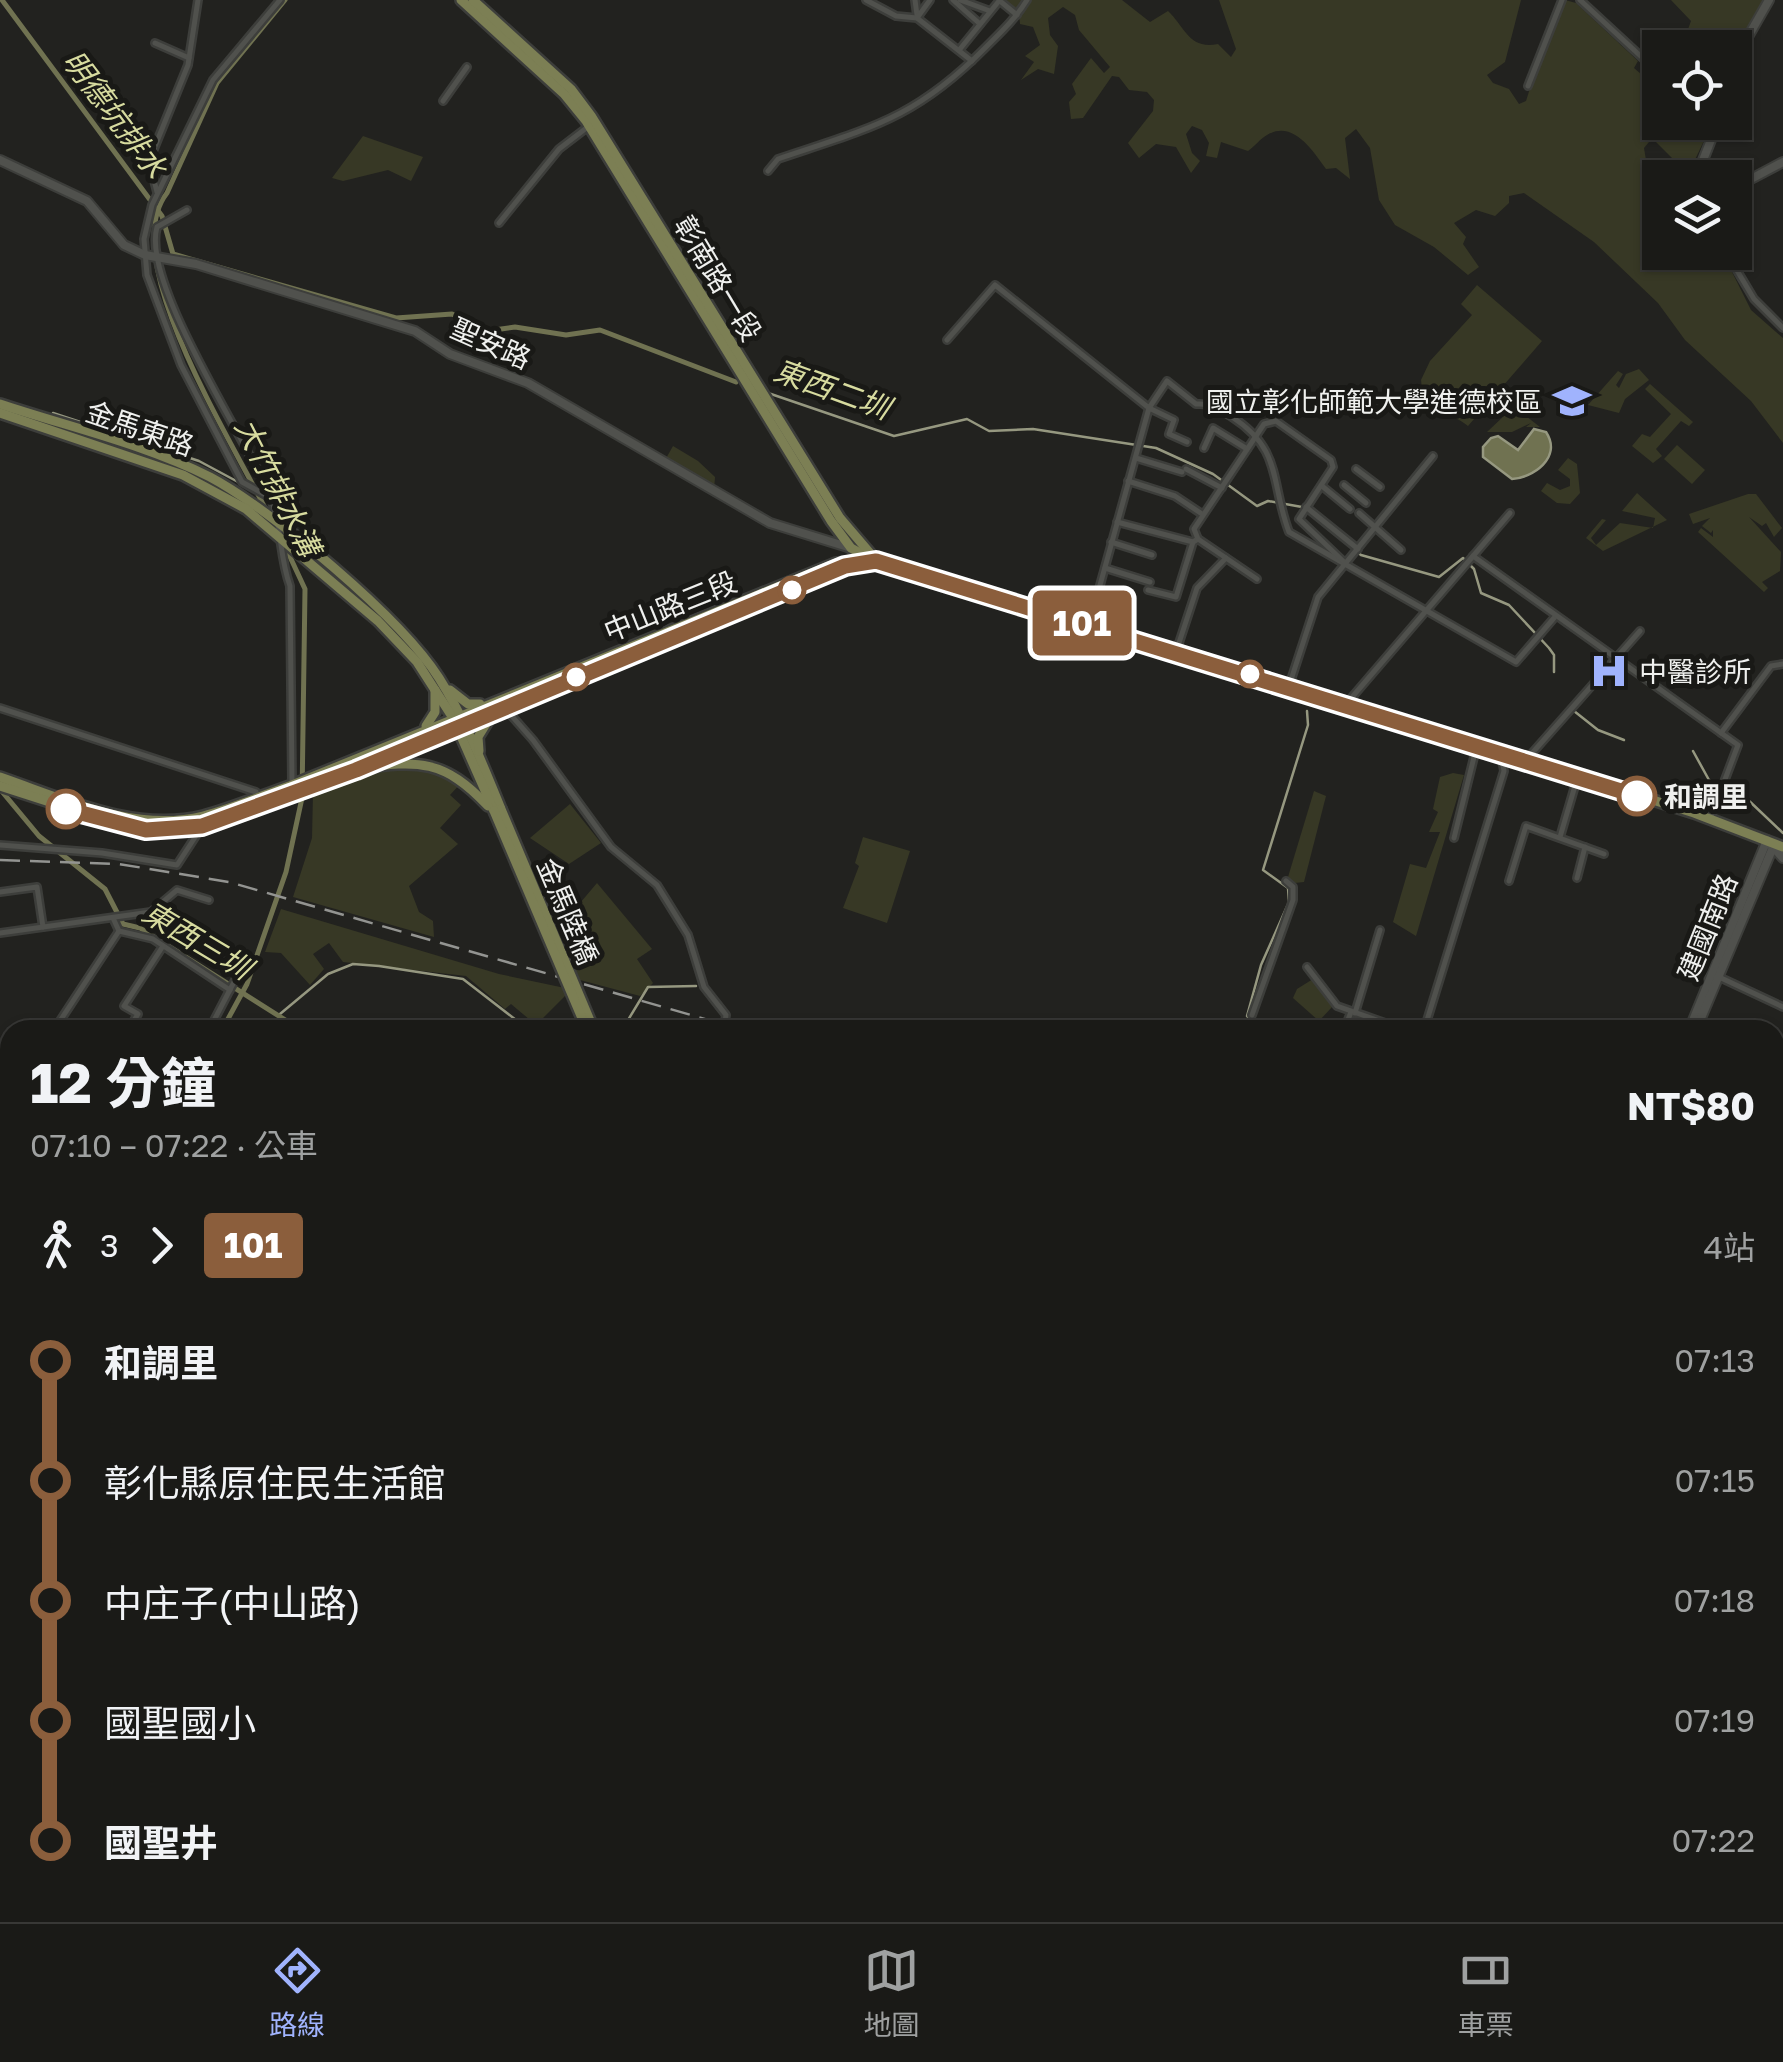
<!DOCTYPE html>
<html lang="zh-TW">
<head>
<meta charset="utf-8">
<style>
	:root { --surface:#1a1a17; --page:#232320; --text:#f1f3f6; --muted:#9fa1a1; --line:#383836; --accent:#a0b3fd }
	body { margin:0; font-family:"Golos Text","Noto Sans TC",sans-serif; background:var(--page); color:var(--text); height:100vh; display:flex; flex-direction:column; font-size:38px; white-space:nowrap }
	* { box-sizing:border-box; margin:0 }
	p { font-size:32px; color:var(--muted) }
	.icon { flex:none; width:55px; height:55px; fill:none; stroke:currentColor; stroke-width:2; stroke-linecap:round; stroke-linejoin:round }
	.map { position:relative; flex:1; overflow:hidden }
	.panel { position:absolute; left:0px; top:1020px; width:1785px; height:902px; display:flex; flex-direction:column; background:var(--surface); border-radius:30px 30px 0 0; box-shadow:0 2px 8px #0004,0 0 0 2px var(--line) }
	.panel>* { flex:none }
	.badge { padding:0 20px; border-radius:8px; font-size:35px; line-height:65px }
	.controls { position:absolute; left:1642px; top:30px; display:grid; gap:20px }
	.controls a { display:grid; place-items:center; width:110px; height:110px; border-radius:0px; background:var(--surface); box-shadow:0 2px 8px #0004,0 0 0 2px var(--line); font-size:50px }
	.map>.badge { position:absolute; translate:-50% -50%; box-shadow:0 0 0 5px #fff }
	.legs { display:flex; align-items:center; gap:15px; height:110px; padding:0 30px; font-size:32px }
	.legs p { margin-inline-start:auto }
	.head { display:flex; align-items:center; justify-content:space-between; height:170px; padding:0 30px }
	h1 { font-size:55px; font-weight:700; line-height:75px }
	ul { padding:0 30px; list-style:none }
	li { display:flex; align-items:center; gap:35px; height:120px; font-size:38px }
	li i { display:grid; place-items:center; width:15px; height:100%; margin:0 12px; background:currentColor }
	li i::after { content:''; width:25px; height:25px; margin:-12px; border:8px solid; border-radius:50%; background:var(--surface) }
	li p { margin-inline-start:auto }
	li:first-child i { background:linear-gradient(#0000 50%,currentColor 0) }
	li:last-child i { background:linear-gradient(currentColor 50%,#0000 0) }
	.menu { display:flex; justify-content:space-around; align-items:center; height:140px; border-top:2px solid var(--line); background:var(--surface); font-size:28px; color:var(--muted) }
	.menu a { display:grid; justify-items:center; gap:5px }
	.menu .on { color:var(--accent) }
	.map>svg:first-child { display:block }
</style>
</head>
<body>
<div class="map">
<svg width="1783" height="1922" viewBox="0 0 1783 1922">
	<rect width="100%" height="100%" fill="#22221f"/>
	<g fill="#373825">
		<path d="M1006,0H1122L1150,22L1168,11C1185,27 1189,50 1218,44L1231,57L1236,49L1219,0H1521L1505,62L1487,75L1493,83L1509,89L1519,104L1526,101L1551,21L1565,0L1576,3L1638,61L1634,68L1649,81L1642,92L1660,109V122L1712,124L1691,168L1680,166L1655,141L1649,142L1644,148L1647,166L1643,198L1660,209V252L1724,256L1751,310L1783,338V443L1751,401L1685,340L1658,303L1594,242L1524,193L1509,196V203L1495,216L1476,210L1454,223L1466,237L1463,244L1479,267L1468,275L1434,247L1395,225L1379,200L1370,148L1356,129L1345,138L1350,179L1336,168L1326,169C1314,153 1294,119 1267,135C1261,138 1254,147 1248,151L1221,142L1217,158L1206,156L1209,143L1202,130L1192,126L1186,134L1192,153L1200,161L1191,173L1176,147L1156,144L1139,158L1128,143L1153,111L1154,100L1147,92L1129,90L1119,77L1112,76L1083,118L1071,119L1069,102L1076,94L1072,84L1091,58L1104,73L1110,67L1079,30L1075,15L1063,7L1048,18L1050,35L1058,46L1054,74L1038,69L1021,80L1034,62L1025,56L1040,45L1033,27L1020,24L1019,13Z"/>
		<polygon points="1671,0 1766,0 1742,37 1735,64 1735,48 1706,47 1687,32 1691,21"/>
		<polygon points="363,136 423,157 411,181 388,170 343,181 332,178"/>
		<path d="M1477,285L1542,341L1468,426C1449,410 1423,413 1421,380L1430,361L1472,315L1461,304Z"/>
		<polygon points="1639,369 1649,380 1625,399 1619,413 1588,405 1618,371 1623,374 1616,385 1619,388 1626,374"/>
		<polygon points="1650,384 1693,422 1689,426 1681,421 1656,449 1662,456 1653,463 1632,446 1642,434 1650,437 1671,414 1645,389"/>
		<polygon points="1508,402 1540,427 1526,427 1531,423 1512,432 1487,432 1505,415 1501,411"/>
		<polygon points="1677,445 1705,470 1692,484 1664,459"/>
		<polygon points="673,446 698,461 715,477 714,491 664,462"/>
		<polygon points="1568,458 1577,464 1580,493 1570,504 1557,503 1541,491 1547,483 1560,490 1570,486 1570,479 1558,470"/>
		<polygon points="1637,493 1667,520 1603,551 1586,538 1602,519 1606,520 1591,538 1596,545 1620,523 1653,528 1655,518 1622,511"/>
		<polygon points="1748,494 1756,494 1782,528 1774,537 1766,523 1762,526 1749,517 1781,552 1780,571 1762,582 1768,588 1764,592 1698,532 1701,528 1713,537 1713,530 1711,533 1702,526 1710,518 1693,524 1689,514"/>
		<polygon points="411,765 461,783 450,795 461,805 440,828 458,844 409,886 419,912 433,921 434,937 293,897 312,838 313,793 360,774"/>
		<polygon points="1453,773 1464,775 1416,936 1393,922 1410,864 1426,868 1440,832 1429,832 1438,812 1433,809 1440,777"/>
		<polygon points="1314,791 1326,796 1304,882 1295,883 1288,877"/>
		<polygon points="570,804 601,843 569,864 530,838"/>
		<polygon points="863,837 910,851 887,923 843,908 859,866 855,863"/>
		<polygon points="597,883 652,949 637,959 653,983 640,996 580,980 559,928"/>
		<polygon points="281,909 499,974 565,988 566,995 536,1025 511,1004 505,1009 466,976 343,962 329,943 313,954 324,969 310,985 281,953 265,952"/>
		<polygon points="1313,979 1332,1007 1319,1021 1293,998 1297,989"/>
	</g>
	<path fill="#707251" stroke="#969880" stroke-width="2.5" d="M1534,429L1546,432C1563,458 1532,478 1512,479L1483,457V447L1491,438L1498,436L1518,450Z"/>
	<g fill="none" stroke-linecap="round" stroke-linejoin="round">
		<g stroke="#969880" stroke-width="2.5">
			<polyline points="768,393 894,436 967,419 989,431 1033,429 1156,448 1213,474 1257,506 1268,501 1302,507"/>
			<polyline points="53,413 199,461 240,483"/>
			<polyline points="1351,547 1361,555 1439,577 1463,558 1474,569 1481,593 1509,605 1549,648 1554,655 1554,672"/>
			<polyline points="1574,711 1598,730 1624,740"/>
			<polyline points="1693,751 1709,780 1725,791 1745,797 1783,833"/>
			<polyline points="280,1014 328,974 353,964 379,966 463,979 529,1030"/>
			<polyline points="622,1030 648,987 696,986"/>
			<polyline points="1262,1030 1247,1016 1261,965 1289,902 1288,888 1263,870 1308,725 1307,711"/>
			<polyline points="1477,1922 1477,1912"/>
		</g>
		<g stroke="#707251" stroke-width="5">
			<polyline points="2,0 162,216 173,254 396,318 452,314 487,331 515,327 566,335 600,330 736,382"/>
			<path d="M267,512C234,444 115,259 167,193L217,83L285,0"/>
			<polyline points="0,789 39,836 105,889 123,924 140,928 301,1030"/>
			<polyline points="222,1030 247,984 286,872 302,798 305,589 284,544"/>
			<polyline points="0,1445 10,1425"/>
			<polyline points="685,1912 699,1922"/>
			<polyline points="1142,1912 1160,1922"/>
			<polyline points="722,1922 728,1912"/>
			<polyline points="970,1922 1005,1912"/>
		</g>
		<g stroke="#3d3e3b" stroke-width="10">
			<g id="street">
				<polyline points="866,0 896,16 917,18 972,61"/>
				<polyline points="915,0 917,15"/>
				<polyline points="953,0 980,24"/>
				<polyline points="960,0 990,11"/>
				<polyline points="1580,0 1660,74"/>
				<polyline points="1000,1 1017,15"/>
				<polyline points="917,18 930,0"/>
				<polyline points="155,43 189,58"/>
				<polyline points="960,49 999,1"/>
				<polyline points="1528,86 1562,0"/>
				<polyline points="443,101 467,67"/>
				<path d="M768,171L778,159C870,128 915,119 986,47C1001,32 1016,18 1027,0"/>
				<polyline points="157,192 149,161 188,65 198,0"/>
				<path d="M187,210L157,227C141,283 246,438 270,496C282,525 279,556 290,586L292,784"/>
				<polyline points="499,223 559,149 589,126"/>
				<polyline points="1726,252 1754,299 1783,328"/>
				<path d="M947,340L995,285L1149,408L1167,381L1196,404C1212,403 1218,408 1232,417C1283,450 1270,482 1289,532L1516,662L1554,618"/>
				<polyline points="1204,448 1213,428 1247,449"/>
				<polyline points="1136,458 1182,472"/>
				<polyline points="1186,469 1222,488"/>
				<polyline points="1356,469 1380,487"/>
				<polyline points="1128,481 1175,496 1202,514"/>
				<polyline points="1344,485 1366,503"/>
				<polyline points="1322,486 1350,509"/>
				<polyline points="271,498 242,482 181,365 147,275 144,239 152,205 213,80 280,0"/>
				<polyline points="1306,507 1358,549"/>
				<polyline points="1359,513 1401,550"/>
				<polyline points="1117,522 1193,542 1198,539 1257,579"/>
				<polyline points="1198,539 1194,529 1264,424 1276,421 1331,460 1333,467 1299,519 1344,562"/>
				<polyline points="1111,542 1152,555"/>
				<polyline points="1473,556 1738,745 1710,819"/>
				<polyline points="1105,568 1150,582"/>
				<polyline points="1148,590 1176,597 1193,542"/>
				<polyline points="1089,625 1149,408 1174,420 1169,434 1187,442"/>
				<polyline points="1176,652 1197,588 1226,558"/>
				<polyline points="1289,686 1318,597 1433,456"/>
				<polyline points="1347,703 1510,513"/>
				<polyline points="503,706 533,740 611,847 657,885 688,935 704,987 726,1015 724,1030"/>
				<polyline points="0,708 256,792"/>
				<polyline points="1721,733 1771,666 1783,664"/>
				<polyline points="1526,760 1640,631"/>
				<polyline points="1560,837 1577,779"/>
				<polyline points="1454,838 1477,745"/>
				<polyline points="0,845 102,853 177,865 203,825"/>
				<polyline points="1577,878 1585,847"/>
				<polyline points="1509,881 1526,826 1604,854"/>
				<polyline points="0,892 37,887 43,927"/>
				<polyline points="113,918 119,931 153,939 230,990"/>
				<polyline points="0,933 151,912 177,890 209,900"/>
				<polyline points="1307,967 1337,1006 1405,1030"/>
				<polyline points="1719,977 1783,1007"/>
				<polyline points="1355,1013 1380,930"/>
				<polyline points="1252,1015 1293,900 1293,887 1286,881"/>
				<polyline points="54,1030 119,931"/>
				<polyline points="128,1030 138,1014 124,1006 163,946"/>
				<polyline points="209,1030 246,959"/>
				<polyline points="1344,1030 1351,1012"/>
				<polyline points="1424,1030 1504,771 1501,753"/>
				<polyline points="0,1113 10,1098"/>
				<polyline points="1775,1177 1783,1160"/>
				<polyline points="1775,1265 1783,1268"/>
				<polyline points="0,1274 10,1259"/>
				<polyline points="1775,1367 1779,1369"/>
				<polyline points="1775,1373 1783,1376"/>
				<polyline points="1775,1409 1783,1413"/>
				<polyline points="0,1420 10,1402"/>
				<polyline points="1775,1423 1783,1422"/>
				<polyline points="0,1515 10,1526"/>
				<polyline points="1775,1564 1783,1545"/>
				<polyline points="1775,1625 1783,1629"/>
				<polyline points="1775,1651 1783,1644"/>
				<polyline points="1775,1707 1783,1710"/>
				<polyline points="1775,1755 1783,1757"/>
				<polyline points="1775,1822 1783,1812"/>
				<polyline points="1775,1842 1783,1843"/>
				<polyline points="352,1912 360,1922"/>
				<polyline points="626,1922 632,1912"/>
			</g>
		</g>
		<g stroke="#3d3e3b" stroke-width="12">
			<g id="secondary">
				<polyline points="1735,78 1745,42 1769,0"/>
				<polyline points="0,160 87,201 124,245 145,255 196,264 415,331 450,354 528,383 770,523 851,548"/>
				<polyline points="1696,178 1718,122"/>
				<polyline points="1735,180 1751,179 1783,162"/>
				<polyline points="1689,1030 1767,840 1783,858"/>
				<polyline points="1696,1030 1774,845"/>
				<polyline points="1775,1133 1783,1137"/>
				<polyline points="1775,1507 1783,1511"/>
				<polyline points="925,1912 930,1922"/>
				<polyline points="1544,1922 1555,1912"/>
			</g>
		</g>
		<g stroke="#3d3e3b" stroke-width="14">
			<g id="primary">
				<polyline points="461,0 564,94 586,121 831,521 851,548 869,558"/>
				<polyline points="473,0 571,89 592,117 840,518 875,559"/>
				<path d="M0,404C69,427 144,444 210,477C272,510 401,618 439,678C465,719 483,765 501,809"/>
				<polyline points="0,413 183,475 246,509 378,621 417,662 453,718 494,811"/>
				<polyline points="450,690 468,704 480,704"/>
				<polyline points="426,726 435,712 435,690"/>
				<polyline points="479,751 478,737 491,716"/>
				<path d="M359,769C418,759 445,760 488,806"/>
				<path d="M0,777C64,799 134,833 203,816C233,808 263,795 292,785L836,563L877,561L1403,721L1694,813L1783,847"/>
				<polyline points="0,786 124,826 187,828 236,815 849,565"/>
				<polyline points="1775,1911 1783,1913"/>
				<polyline points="1740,1912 1780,1922"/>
			</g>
		</g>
		<g stroke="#3d3e3b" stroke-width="16">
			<g id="highway">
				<polyline points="0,1486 10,1496"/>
				<polyline points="0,1504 10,1513"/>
				<polyline points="0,1820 10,1818"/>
				<polyline points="0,1832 10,1830"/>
				<polyline points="381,1912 386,1922"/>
				<polyline points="409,1912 418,1922"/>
				<polyline points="425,1912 434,1922"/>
				<polyline points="444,1912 453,1922"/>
				<polyline points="1417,1912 1432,1922"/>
				<polyline points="1440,1912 1455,1922"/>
				<polyline points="803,1922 810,1912"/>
				<polyline points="815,1922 823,1912"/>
			</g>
		</g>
		<use href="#street" stroke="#50514d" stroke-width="5"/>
		<use href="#secondary" stroke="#50514d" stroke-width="8"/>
		<use href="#primary" stroke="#7c7f54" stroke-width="9"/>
		<use href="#highway" stroke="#9a9d58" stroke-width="11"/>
		<g stroke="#939491" stroke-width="2.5" stroke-dasharray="20 10" stroke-linecap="butt">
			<polyline points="0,860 119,864 229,882 743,1030"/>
			<polyline points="1775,1335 1783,1337"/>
		</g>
		<g stroke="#3d3e3b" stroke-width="14" stroke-linecap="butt">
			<g id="primary-bridge">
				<polyline points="501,809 594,1030"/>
				<polyline points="494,811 587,1030"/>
			</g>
		</g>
		<use href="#primary-bridge" stroke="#7c7f54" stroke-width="9"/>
	</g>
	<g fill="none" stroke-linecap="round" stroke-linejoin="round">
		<g stroke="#fff" stroke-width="22">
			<polyline id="line-1" points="66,809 146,830 202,826 356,770 845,566 876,561 1637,796"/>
		</g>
		<use href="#line-1" stroke="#8b5e3c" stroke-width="15"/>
	</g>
	<defs>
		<g id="university-bare" transform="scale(3)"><path d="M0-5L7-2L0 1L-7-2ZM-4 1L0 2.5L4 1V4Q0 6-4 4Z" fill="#a0b3fd" stroke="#191916" stroke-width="2.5" paint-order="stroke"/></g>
		<g id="hospital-bare" transform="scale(3)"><path d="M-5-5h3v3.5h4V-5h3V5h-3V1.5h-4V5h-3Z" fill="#a0b3fd" stroke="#191916" stroke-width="2.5" paint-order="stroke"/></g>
	</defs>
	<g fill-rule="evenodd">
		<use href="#university-bare" x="1572" y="401"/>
		<use href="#hospital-bare" x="1609" y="671"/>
	</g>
	<g fill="#fff" stroke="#8b5e3c" stroke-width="5">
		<circle cx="792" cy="590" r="12"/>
		<circle cx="1250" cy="674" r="12"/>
		<circle cx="576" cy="677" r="12"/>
		<circle cx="1637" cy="796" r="18"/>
		<circle cx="66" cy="809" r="18"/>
	</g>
	<g text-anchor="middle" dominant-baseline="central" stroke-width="10" stroke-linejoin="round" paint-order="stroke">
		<g font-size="28" fill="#eff0ee" stroke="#191916">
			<text transform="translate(718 278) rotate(59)">彰南路一段</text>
			<text transform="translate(491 343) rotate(24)">聖安路</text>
			<text transform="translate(140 428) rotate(19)">金馬東路</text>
			<text transform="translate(670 606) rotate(-22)">中山路三段</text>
			<text transform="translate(568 911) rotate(67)">金馬陸橋</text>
			<text transform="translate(1707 927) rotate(-68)">建國南路</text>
		</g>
		<g font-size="28" fill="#eff0ee" stroke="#191916" text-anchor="end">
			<text x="1542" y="401">國立彰化師範大學進德校區</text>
			<text x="1639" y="671" text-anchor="start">中醫診所</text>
		</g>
		<g font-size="28" font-weight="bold" fill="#eff0ee" stroke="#191916" text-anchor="start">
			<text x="1664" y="796">和調里</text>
		</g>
		<g font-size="30" font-style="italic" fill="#d7db9f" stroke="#191916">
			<text transform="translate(115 114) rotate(53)">明德坑排水</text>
			<text transform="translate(832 389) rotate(20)">東西二圳</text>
			<text transform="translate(278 487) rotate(63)">大竹排水溝</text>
			<text transform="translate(197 940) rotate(31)">東西三圳</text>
		</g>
	</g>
</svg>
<div class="controls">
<a><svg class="icon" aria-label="locate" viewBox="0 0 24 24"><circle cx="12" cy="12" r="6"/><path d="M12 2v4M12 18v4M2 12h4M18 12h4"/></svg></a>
<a><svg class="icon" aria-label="layers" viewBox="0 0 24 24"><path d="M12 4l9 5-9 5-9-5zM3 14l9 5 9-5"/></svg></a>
</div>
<b class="badge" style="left:1082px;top:623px;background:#8b5e3c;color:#fff">101</b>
<section class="panel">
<div class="head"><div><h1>12 分鐘</h1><p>07:10 – 07:22 · 公車</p></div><b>NT$80</b></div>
<div class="legs"><svg class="icon" aria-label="walk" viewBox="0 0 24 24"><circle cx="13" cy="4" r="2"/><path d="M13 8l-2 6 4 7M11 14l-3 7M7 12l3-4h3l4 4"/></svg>3<svg class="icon" aria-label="forward" viewBox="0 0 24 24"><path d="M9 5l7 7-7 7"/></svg><b class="badge" style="background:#8b5e3c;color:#fff">101</b><p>4站</p></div>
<ul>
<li><i style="color:#8b5e3c"></i><b>和調里</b><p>07:13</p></li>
<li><i style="color:#8b5e3c"></i><span>彰化縣原住民生活館</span><p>07:15</p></li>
<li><i style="color:#8b5e3c"></i><span>中庄子(中山路)</span><p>07:18</p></li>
<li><i style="color:#8b5e3c"></i><span>國聖國小</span><p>07:19</p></li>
<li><i style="color:#8b5e3c"></i><b>國聖井</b><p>07:22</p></li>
</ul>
</section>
</div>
<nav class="menu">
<a class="on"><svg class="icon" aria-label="directions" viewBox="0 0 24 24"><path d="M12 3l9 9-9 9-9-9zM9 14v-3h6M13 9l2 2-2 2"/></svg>路線</a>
<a><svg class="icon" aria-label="map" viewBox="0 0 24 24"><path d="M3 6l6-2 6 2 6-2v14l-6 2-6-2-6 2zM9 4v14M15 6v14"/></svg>地圖</a>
<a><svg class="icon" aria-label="tickets" viewBox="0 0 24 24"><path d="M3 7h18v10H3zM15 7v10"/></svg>車票</a>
</nav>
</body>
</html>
